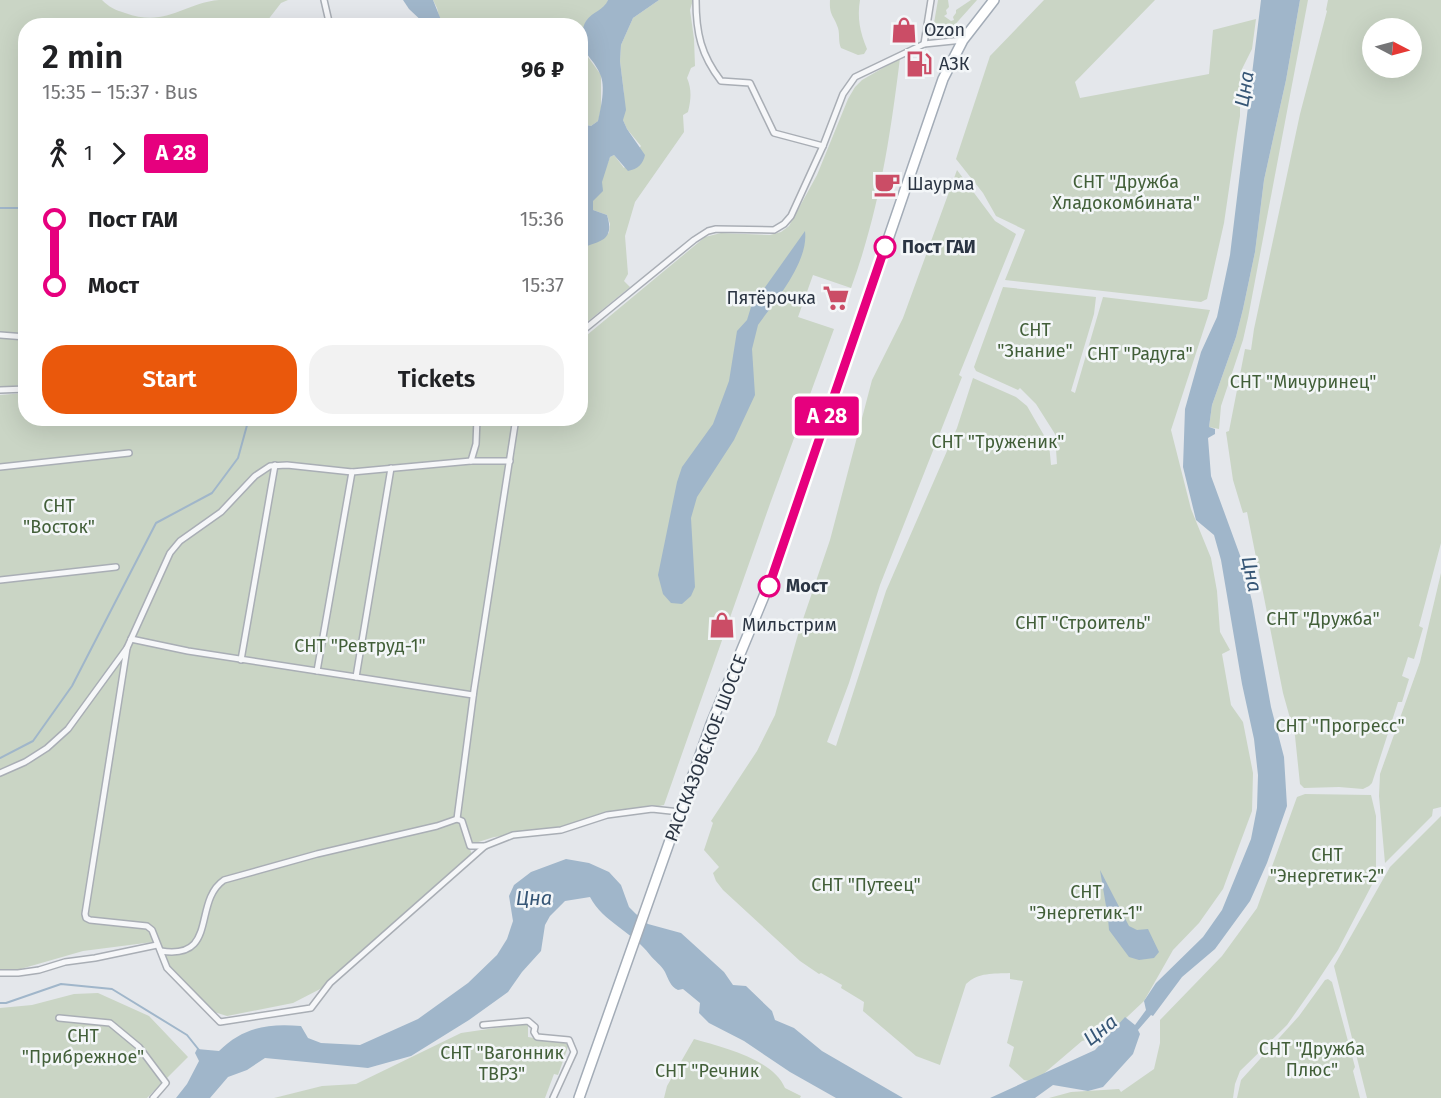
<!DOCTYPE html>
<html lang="en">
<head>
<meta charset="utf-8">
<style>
	:root { --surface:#fff; --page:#f2f2f2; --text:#202124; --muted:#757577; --accent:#ea580c }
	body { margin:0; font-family:"Fira Sans",sans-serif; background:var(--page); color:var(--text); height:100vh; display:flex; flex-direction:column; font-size:22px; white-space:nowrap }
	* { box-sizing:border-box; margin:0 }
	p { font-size:20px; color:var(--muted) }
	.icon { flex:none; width:33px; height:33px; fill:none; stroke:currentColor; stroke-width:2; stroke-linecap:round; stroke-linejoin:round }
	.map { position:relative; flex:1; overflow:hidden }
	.details { position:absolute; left:18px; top:18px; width:570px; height:408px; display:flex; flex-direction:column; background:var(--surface); border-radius:24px; box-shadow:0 6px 24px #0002 }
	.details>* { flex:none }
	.badge { padding:0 12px; border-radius:4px; font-size:21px; line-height:39px }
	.needle { width:39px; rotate:96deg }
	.controls { position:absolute; left:1362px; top:18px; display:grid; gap:12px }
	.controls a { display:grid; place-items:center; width:60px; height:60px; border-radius:50%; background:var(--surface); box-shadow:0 6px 24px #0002; font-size:30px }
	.map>.badge { position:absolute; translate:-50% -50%; box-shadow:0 0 0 3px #fff }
	.legs { display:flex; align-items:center; gap:9px; height:66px; padding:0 24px; font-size:20px }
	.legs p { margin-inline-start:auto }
	.overview { display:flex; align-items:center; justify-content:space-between; height:102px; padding:0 24px }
	h1 { font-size:33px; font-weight:600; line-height:45px }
	.button { display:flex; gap:12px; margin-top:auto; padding:12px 24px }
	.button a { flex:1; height:69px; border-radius:24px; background:var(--accent); color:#fff; font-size:24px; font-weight:600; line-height:69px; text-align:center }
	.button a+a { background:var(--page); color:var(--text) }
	ul { padding:0 24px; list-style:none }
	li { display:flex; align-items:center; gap:21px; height:66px; font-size:22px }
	li i { display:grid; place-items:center; width:9px; height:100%; margin:0 8px; background:currentColor }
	li i::after { content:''; width:15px; height:15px; margin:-8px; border:4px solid; border-radius:50%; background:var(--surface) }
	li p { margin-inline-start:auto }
	li:first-child i { background:linear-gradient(#0000 50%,currentColor 0) }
	li:last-child i { background:linear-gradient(currentColor 50%,#0000 0) }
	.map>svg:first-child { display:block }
</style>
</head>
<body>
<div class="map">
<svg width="1441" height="1098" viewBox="0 0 1441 1098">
	<rect width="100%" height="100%" fill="#e4e7eb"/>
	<g fill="#cad5c5" fill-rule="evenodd">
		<path d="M0,0H102C109,7 115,10 125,13C167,28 183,3 219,0C242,0 266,0 288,0L281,3L264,25L26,26L25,385L0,387Z"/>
		<polygon points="433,0 608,0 606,6 586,21 581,42 580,26 441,25 437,8"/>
		<path d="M659,0H693L690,10L694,39L695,66L691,68L687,78C692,90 691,99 688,112L683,115L684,132L635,202L625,236L628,274L624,281L630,287L581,327V246L609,233L610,224L607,215L593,210V201L610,157L614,155L624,168L641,146L627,129L623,120L624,94L620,61L621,45L633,18Z"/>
		<path d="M830,0H860C857,18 860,32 867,49L864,54L858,55L841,48C838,41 840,35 838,28C834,15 829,16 830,0Z"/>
		<polygon points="938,0 948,0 949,7 946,10 947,14 944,16 951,21 954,20 953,17 956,13 956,10 971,0 977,0 951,29 944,33 938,31 934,23"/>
		<polygon points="1044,0 1155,0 1075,82 1080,98 1209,74 1213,30 1256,19 1252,49 1240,73 1240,116 1237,134 1224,223 1207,299 1201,302 1005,280 1025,230 996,216 983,193 956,159 990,56"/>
		<polygon points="1300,0 1308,0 1248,318 1243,340 1221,406 1219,429 1209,427 1212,405 1236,337 1243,309 1255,252 1264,180 1286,80"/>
		<path d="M1328,0H1441V543L1419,626L1423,628L1414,659L1408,657L1402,676L1409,679L1402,702H1398L1372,783L1369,786L1363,789L1339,787L1304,788L1300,784L1295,736L1283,693L1247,512L1243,513L1233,480L1226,432L1229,431L1245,349L1251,350L1254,329L1300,114L1327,11L1326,10ZM1412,28V68H1372V28Z"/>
		<polygon points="580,46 601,75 601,109 598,121 591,126 581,124"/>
		<path d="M900,58C890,139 879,211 851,288L813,275L798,317L834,329L771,501L664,805L597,818L561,830L494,837L469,845L473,859L326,986L293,1003L227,1016L214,1012L202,1004L187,986L169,974L153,942L83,951L17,970H0V581L117,568L119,564L0,577V468L133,454L132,450L0,464V395L25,393L26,418H580L581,340L705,237L721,233L770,235L781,232L789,226L817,175L848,99L855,87L862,80Z"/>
		<path d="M957,170L995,221L1016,234L959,375L962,377L880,585L849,683L827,742L836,746L886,591L957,428L973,378L1016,397L1027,406L1049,444L1051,465L1057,464L1055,434L1036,404L1020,388L1018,390L976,371L974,367L1003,287L1096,297L1094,314L1071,391L1075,393L1103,297L1210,310L1171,430L1191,509L1211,558L1217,591L1220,632L1230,650L1222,654L1231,705L1243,722L1253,773L1252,811L1223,889L1199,923L1173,950L1144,1001L1109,1034L1082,1041L1034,1082L1024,1080L1009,1066L1014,1047L1007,1043L1023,981L1010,979V973C993,974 979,972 966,984L940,1065L916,1056L863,1011L864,1002L841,988L842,985L821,973L819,974L800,961L723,890L716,881L713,873L719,867L704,850L713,823L711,821L757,751L775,715L799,631L830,540L872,380L903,318Z"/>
		<polygon points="1441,573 1441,807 1433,809 1432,816 1385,863 1379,796 1380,774 1420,662"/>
		<polygon points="1305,794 1371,795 1376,816 1376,877 1338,950 1315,985 1287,1025 1240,1071 1235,1084 1233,1098 1049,1098 1071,1092 1119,1089 1121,1092 1154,1069 1160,1043 1160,1020 1222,956 1257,908 1297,797"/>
		<polygon points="1441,816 1441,1098 1367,1098 1334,966 1390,867"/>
		<polygon points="1328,979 1332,982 1355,1067 1353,1071 1360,1098 1237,1098 1241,1080 1299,1016 1325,980"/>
		<polygon points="98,993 149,1016 188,1057 147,1098 0,1098 0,1008 32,1005 74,994"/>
		<polygon points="528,1023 528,1037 569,1044 558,1075 554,1074 545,1098 274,1098 322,1086 356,1084 461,1033"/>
		<path d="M694,1039C722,1047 773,1059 785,1088L801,1096L800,1098H664L667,1086Z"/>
	</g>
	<g fill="#a0b6ca">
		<polygon points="403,0 433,0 443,25 426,25 409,9"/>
		<path d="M608,0H659L633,18L621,45L620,61L626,110L623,120L627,129L645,155C643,164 638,169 628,171L614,155L610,157L602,182L603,191L593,201V210L607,215C615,241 600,241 581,248V124L591,126L598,121C601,108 606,86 600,74C596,64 587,55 581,46C581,39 582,27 586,21C592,12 604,10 608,0Z"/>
		<polygon points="1261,0 1300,0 1286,80 1264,180 1255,252 1243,309 1236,337 1212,405 1209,427 1215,429 1215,434 1208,438 1211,476 1241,558 1252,601 1271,707 1284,757 1287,806 1267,863 1250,901 1215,949 1182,977 1153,1016 1151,1015 1138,1030 1140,1034 1133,1054 1103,1087 1088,1091 1053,1085 1035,1098 990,1098 1095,1050 1125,1017 1135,1025 1146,1010 1144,1001 1156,983 1203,937 1222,910 1251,839 1257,808 1258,775 1254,739 1242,684 1221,560 1214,535 1196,520 1183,467 1185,409 1201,352 1217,317 1230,255"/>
		<path d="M805,231C809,262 775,301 758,325L752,349L755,395L734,440L697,497L691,518L695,587L691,596L682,604L671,603L663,594L658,575L677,482L682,467L713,424L729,381L737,331L747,320L751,307Z"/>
		<path d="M566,859L589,863L609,872L621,885L629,907L636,914L648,924L681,933L724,972L733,985L746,986L772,1011L775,1020L794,1028L822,1051L903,1098H836L790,1072L744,1041L709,1023L699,1013L700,1003L683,989L678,990C670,986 669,980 665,972C662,966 654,960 650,955C633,932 603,922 590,897L565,901L550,916L545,925L541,951L522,972L508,992L469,1020L411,1056L368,1068L265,1058L247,1070L228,1077L210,1098H176L187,1084L199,1061L195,1053L197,1049L219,1051C243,1027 269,1023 301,1026L308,1038L321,1043L360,1045L418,1019L468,983L497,955L507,939L513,921L509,896L514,885L531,872Z"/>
		<polygon points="1100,870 1129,926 1137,930 1148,929 1159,952 1154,958 1139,960 1129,957 1109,930 1108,918"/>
	</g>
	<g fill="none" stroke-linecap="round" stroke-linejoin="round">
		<g stroke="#a0b6ca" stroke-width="2">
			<polyline points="0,208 26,208"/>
			<polyline points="0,758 33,741 72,686 156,523 212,493 238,458 249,418"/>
			<polyline points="0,1003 6,1003 61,984 112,989 187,1035 199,1050"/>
		</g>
		<g stroke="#a9aeb5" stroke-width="8">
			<g id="minor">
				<polyline points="324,0 330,26"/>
				<path d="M696,0C696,33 701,55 721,81L750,83L774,133L823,146"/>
				<polyline points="924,44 931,0"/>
				<polyline points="580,333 694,240 708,231 716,229 774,230 784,224 791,216 823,146 843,94 855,77 924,44 963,40"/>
				<polyline points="0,335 26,337"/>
				<polyline points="0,390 26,389"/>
				<polyline points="477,418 476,444 471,461 510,461"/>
				<polyline points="0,467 129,453"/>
				<polyline points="0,580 116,567"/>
				<polyline points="131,639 188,651 473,695"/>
				<polyline points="127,648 85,914 86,918 90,920 147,926 152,930 167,968 220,1022 311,1008 330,983 485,846 513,835 561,830 607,815 652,809 680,812"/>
				<polyline points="241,660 275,465"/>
				<polyline points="317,671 352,472"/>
				<polyline points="356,677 391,468"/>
				<polyline points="0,773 25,762 47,748 68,729 127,648 170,553 180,541 221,512 255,476 270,466 287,465 352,472 471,461"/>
				<polyline points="457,819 474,690 516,418"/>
				<path d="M161,951C219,960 192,902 224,880L317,854L437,826L457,819L462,821L470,846H485"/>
				<polyline points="0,973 18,973 39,970 65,962 95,958 157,945"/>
				<polyline points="59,1018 110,1023 139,1047 166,1083 153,1098"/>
				<polyline points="483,1025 528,1021 535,1027 534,1032 537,1037 569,1040 574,1052 553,1098"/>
			</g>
		</g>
		<g stroke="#a3acb7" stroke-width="12">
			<polyline id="primary" points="579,1098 711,724 774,572 943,79 963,40 994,0"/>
		</g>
		<use href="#minor" stroke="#f6f7f9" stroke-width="5"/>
		<use href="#primary" stroke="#fff" stroke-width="9"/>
	</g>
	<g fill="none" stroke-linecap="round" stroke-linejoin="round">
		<g stroke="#fff" stroke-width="14">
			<polyline id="line-1" points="769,586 885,247"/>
		</g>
		<use href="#line-1" stroke="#e6007e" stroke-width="9"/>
	</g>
	<defs>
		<g id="shop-bare" transform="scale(2.07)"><path d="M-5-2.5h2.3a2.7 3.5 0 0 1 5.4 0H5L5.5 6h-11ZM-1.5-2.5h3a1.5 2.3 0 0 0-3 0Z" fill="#cb4d66" stroke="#f3f6f8" stroke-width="2.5" paint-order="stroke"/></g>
		<g id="fuel-bare" transform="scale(2.07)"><path d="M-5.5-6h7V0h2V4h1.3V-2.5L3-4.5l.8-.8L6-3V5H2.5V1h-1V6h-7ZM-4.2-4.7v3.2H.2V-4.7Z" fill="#cb4d66" stroke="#f3f6f8" stroke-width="2.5" paint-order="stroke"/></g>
		<g id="cafe-bare" transform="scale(2.07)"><path d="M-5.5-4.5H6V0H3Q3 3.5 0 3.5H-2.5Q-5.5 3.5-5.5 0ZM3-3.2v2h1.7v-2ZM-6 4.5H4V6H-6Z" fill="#cb4d66" stroke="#f3f6f8" stroke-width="2.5" paint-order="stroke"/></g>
		<g id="supermarket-bare" transform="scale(2.07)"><path d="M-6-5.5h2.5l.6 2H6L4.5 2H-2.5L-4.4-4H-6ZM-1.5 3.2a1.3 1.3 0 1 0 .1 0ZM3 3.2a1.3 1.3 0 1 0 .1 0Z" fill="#cb4d66" stroke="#f3f6f8" stroke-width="2.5" paint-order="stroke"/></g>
	</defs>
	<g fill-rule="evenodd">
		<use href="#shop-bare" x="904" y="30"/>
		<use href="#fuel-bare" x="919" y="64"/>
		<use href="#cafe-bare" x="887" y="184"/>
		<use href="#supermarket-bare" x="836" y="298"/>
		<use href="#shop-bare" x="722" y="625"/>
	</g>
	<g fill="#fff" stroke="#e6007e" stroke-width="3">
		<circle cx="885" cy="247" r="10"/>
		<circle cx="769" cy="586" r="10"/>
	</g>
	<g text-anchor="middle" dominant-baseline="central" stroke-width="5" stroke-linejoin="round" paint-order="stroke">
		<g font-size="18" fill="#2b3543" stroke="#f3f6f8" text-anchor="start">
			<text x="924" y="30">Ozon</text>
			<text x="939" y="64">АЗК</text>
			<text x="907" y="184">Шаурма</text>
			<text x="816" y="298" text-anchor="end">Пятёрочка</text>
			<text x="742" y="625">Мильстрим</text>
		</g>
		<g font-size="18" fill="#425f39" stroke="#f3f6f8">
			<text x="1126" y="182">СНТ "Дружба<tspan x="1126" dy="21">Хладокомбината"</tspan></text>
			<text x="1035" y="330">СНТ<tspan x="1035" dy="21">"Знание"</tspan></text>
			<text x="1140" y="354">СНТ "Радуга"</text>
			<text x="1303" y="382">СНТ "Мичуринец"</text>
			<text x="998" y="442">СНТ "Труженик"</text>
			<text x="59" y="506">СНТ<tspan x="59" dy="21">"Восток"</tspan></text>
			<text x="1323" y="619">СНТ "Дружба"</text>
			<text x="1083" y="623">СНТ "Строитель"</text>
			<text x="360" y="646">СНТ "Ревтруд-1"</text>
			<text x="1340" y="726">СНТ "Прогресс"</text>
			<text x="1327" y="855">СНТ<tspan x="1327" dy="21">"Энергетик-2"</tspan></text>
			<text x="866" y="885">СНТ "Путеец"</text>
			<text x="1086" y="892">СНТ<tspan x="1086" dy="21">"Энергетик-1"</tspan></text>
			<text x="83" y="1036">СНТ<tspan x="83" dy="21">"Прибрежное"</tspan></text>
			<text x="1312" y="1049">СНТ "Дружба<tspan x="1312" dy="21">Плюс"</tspan></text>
			<text x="502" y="1053">СНТ "Вагонник<tspan x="502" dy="21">ТВРЗ"</tspan></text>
			<text x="707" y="1071">СНТ "Речник</text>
		</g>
		<g font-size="18" font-weight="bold" fill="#2b3543" stroke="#f3f6f8" text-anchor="start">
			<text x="902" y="247">Пост ГАИ</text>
			<text x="786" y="586">Мост</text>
		</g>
		<g font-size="18" fill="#2b3543" stroke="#f3f6f8">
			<text transform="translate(706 748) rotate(-69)">РАССКАЗОВСКОЕ ШОССЕ</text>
		</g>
		<g font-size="20" font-style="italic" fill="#365676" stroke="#f3f6f8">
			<text transform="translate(1244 89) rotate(-81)">Цна</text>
			<text transform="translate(1252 574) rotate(78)">Цна</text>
			<text x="534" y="898">Цна</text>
			<text transform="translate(1100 1030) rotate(-38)">Цна</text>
		</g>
	</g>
</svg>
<div class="controls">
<a><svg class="needle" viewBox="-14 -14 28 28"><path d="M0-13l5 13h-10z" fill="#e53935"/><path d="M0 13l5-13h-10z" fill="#757577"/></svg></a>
</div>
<b class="badge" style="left:827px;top:416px;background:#e6007e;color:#fff">А 28</b>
<section class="details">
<div class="overview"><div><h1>2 min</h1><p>15:35 – 15:37 · Bus</p></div><b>96 ₽</b></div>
<div class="legs"><svg class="icon" aria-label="walk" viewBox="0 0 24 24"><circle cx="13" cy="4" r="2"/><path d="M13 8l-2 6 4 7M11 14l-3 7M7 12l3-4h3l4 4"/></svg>1<svg class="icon" aria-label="forward" viewBox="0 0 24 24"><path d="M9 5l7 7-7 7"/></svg><b class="badge" style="background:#e6007e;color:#fff">А 28</b></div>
<ul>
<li><i style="color:#e6007e"></i><b>Пост ГАИ</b><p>15:36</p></li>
<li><i style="color:#e6007e"></i><b>Мост</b><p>15:37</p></li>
</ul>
<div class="button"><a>Start</a><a>Tickets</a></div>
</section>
</div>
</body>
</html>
